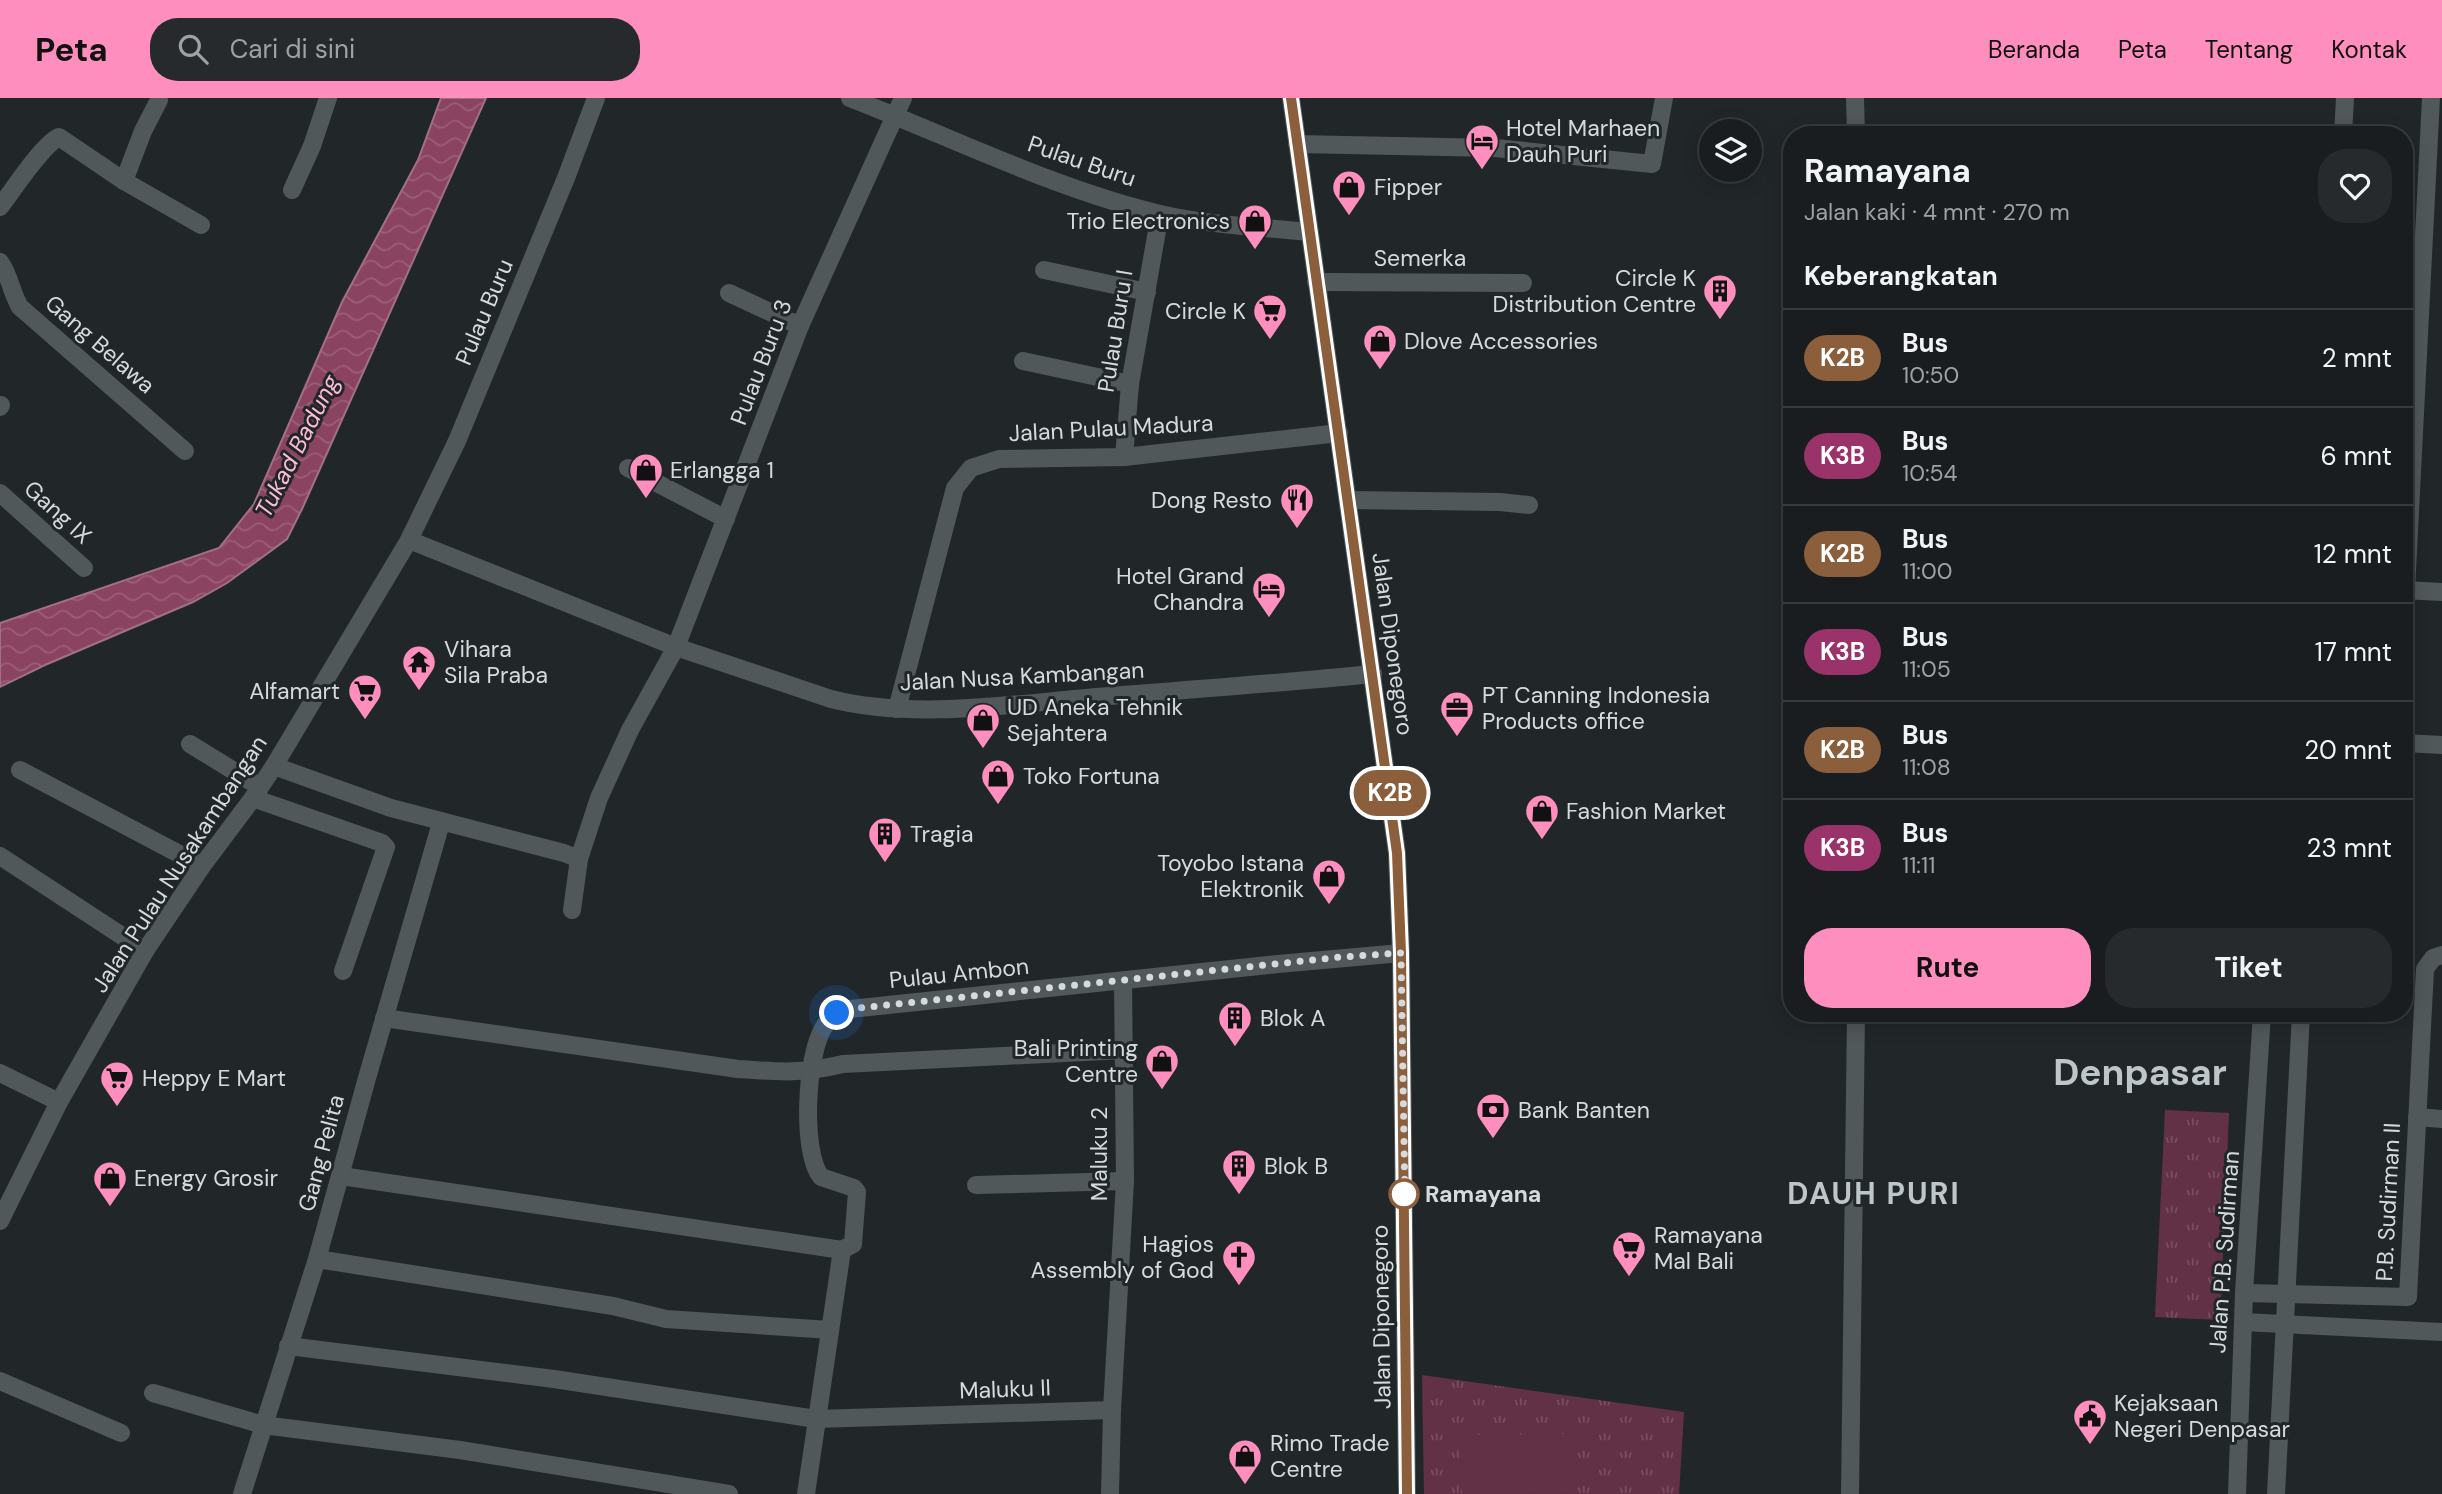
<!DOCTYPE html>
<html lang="id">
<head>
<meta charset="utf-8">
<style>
	:root { --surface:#191d1f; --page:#262a2c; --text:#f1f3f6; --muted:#9fa2a4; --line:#373b3d; --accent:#fe8ebd }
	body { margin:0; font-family:"DM Sans",sans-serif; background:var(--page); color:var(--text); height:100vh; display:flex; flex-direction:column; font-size:26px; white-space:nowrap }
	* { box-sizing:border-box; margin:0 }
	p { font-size:23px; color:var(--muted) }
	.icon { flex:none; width:38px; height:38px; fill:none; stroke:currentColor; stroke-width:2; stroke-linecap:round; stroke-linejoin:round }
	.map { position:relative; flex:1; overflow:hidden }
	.side { position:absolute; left:1783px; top:28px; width:630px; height:896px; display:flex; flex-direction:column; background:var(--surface); border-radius:28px; box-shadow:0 4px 18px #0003,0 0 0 2px var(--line) }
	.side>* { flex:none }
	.badge { padding:0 14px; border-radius:23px; font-size:24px; line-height:46px }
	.fabs { position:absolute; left:1699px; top:21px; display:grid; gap:14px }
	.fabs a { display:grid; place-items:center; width:63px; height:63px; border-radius:50%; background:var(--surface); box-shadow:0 4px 18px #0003,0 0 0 2px var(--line); font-size:35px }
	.you { position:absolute; width:35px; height:35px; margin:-18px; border:5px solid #fff; border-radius:50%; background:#1a73e8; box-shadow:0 0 0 10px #1a73e833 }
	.map>.badge { position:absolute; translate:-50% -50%; box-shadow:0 0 0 4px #fff }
	h2 { padding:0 21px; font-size:26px; line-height:63px }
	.round { display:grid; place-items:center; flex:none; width:74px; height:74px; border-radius:28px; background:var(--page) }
	.headline { display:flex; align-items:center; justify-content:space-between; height:119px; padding:0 21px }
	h1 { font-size:33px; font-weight:700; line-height:52px }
	.cta { display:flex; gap:14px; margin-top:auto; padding:14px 21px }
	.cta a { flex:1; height:80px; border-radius:28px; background:var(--accent); color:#111; font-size:28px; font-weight:700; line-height:80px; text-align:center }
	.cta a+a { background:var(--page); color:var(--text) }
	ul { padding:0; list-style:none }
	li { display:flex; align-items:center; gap:21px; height:98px; padding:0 21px; border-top:2px solid var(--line) }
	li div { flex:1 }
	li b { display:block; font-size:26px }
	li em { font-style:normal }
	li .badge { min-width:77px; font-weight:700; text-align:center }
	header { display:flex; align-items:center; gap:42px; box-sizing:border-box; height:98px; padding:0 35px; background:var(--accent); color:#111 }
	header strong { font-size:33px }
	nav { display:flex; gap:38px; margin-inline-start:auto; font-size:24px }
	.search { width:490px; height:63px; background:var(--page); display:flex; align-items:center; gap:18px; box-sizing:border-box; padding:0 24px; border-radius:28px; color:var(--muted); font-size:26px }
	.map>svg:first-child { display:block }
</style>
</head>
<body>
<header>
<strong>Peta</strong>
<div class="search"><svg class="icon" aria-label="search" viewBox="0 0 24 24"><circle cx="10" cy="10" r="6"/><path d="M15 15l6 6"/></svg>Cari di sini</div>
<nav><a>Beranda</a><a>Peta</a><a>Tentang</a><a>Kontak</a></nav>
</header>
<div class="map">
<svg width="2442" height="1396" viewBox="0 0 2442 1396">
	<defs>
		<pattern id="grass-tufts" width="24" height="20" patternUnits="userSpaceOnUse" patternTransform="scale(1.75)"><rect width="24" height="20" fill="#623146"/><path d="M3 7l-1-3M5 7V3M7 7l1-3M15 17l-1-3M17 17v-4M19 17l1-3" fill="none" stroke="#784e60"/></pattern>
		<pattern id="water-waves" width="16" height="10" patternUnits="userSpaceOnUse" patternTransform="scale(1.75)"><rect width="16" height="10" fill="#8b4362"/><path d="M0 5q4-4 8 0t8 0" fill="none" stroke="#9b5e78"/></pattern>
	</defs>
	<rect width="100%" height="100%" fill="#212729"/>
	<g fill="url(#grass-tufts)">
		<polygon points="2165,1012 2229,1015 2220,1222 2155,1219"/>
		<polygon points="1422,1277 1684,1314 1679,1396 1424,1396"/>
	</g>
	<polygon fill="#623146" points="1572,1336 1574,1396 1462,1394 1460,1337"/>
	<polygon fill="url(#water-waves)" stroke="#a27086" stroke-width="2" points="441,0 486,0 302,411 287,441 227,485 193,504 45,567 0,589 0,525 219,450 254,406 342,204 418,62"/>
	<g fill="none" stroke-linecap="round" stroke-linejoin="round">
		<g stroke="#51585a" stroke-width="18">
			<path d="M850,0C951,39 1055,91 1160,116C1208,127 1259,129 1308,134"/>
			<polyline points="1297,46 1495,50 1652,66 1664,0"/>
			<polyline points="124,83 143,33 159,2"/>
			<polyline points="292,92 312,48 328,0"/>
			<path d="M0,109C13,92 42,47 59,39L124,83L201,127"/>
			<path d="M0,164C10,178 11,194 20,209L185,353"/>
			<polyline points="1044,172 1147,194"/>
			<polyline points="1316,184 1523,185"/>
			<polyline points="729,195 800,228"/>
			<polyline points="1023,263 1130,286"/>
			<polyline points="0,309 1,307"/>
			<polyline points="1124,359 1130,286 1160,116"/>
			<polyline points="628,370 726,421"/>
			<polyline points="0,395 84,470"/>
			<polyline points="1348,402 1500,404 1529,407"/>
			<polyline points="409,442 457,343 566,80 596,0"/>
			<polyline points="2404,492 2442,494"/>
			<polyline points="2406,492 2431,0"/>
			<polyline points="897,611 955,390 971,370 999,361 1124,359 1339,335"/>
			<polyline points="2404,645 2442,647"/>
			<polyline points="190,646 260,689"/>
			<polyline points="274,668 391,710 564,755 579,761 572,812"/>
			<polyline points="20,672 202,768"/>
			<polyline points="253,700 382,745 386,749 343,873"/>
			<polyline points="0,758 145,853"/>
			<polyline points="579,761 599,700 630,632 676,549 800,228 903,0"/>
			<path d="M384,920L738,971C780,974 801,976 843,966L1124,952"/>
			<polyline points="0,975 59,1004"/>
			<polyline points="2417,1019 2442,1021"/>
			<polyline points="341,1078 842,1152"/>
			<polyline points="976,1087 1125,1083"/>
			<polyline points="317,1161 613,1208 666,1221 830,1232"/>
			<polyline points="2244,1195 2408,1199 2425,871 2433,860 2442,857"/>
			<polyline points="2243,1224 2442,1234"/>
			<polyline points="288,1248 554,1281 816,1321 1112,1312"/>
			<polyline points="0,1283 121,1335"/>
			<polyline points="153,1295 263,1327 460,1352 729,1396"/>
			<polyline points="242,1396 317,1161 367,980 441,725"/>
			<path d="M806,1396L842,1152L853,1146L857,1094L854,1090L821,1079C801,1054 806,956 824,929C831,918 839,914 850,911L1278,866L1401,855"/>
			<polyline points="1110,1396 1112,1312 1125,1083 1123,883"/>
			<polyline points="1850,1396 1856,915"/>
		</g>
		<g stroke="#51585a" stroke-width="18">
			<polyline points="1291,0 1397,755 1401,855 1407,1396"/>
			<polyline points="1855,0 1856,37"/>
			<polyline points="2343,37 2345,0"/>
			<path d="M0,1123L59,1004L145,853L202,768L253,700L274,668L409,442L676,549L831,601C914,622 1012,606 1097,599C1189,592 1281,585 1373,576"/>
			<polyline points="2237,1396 2244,1195 2262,915"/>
			<polyline points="2276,1396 2301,915"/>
		</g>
	</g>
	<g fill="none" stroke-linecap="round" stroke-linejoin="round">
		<g stroke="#fff" stroke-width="16">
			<polyline id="line" points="1291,0 1397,755 1401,855 1407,1396"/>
		</g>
		<use href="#line" stroke="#8b5e3c" stroke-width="10"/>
		<polyline stroke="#d6dadb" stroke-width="7" stroke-dasharray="0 12.6" points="837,915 850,911 1341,859 1401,855 1405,1106 1404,1096"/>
	</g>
	<defs>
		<g id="hotel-pin" transform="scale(1.75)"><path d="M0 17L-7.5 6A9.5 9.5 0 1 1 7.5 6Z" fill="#fe8ebd" stroke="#212729"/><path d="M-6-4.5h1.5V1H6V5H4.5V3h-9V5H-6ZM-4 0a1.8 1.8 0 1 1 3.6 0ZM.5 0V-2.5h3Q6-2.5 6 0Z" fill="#111"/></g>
		<g id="shop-pin" transform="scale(1.75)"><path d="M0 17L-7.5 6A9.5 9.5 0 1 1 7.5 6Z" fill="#fe8ebd" stroke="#212729"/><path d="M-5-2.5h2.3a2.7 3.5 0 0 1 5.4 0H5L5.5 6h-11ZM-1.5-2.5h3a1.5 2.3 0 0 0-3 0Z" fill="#111"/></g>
		<g id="building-pin" transform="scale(1.75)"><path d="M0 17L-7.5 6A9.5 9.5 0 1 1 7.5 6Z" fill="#fe8ebd" stroke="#212729"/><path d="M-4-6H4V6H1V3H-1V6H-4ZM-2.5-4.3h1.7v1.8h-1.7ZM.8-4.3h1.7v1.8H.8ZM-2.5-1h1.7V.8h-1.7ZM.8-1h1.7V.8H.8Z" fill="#111"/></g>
		<g id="supermarket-pin" transform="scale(1.75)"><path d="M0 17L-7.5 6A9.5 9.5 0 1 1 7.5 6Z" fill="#fe8ebd" stroke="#212729"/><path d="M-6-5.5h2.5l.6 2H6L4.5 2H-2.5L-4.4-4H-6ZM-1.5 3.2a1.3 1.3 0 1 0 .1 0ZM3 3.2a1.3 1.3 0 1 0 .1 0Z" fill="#111"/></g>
		<g id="restaurant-pin" transform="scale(1.75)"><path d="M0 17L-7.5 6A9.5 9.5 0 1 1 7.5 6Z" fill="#fe8ebd" stroke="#212729"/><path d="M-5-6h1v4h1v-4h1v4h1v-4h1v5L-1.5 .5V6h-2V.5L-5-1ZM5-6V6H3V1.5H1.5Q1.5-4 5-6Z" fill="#111"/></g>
		<g id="temple-pin" transform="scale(1.75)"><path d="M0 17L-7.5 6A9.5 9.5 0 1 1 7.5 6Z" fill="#fe8ebd" stroke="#212729"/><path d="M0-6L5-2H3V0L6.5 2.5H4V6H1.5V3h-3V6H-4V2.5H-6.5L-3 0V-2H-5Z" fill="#111"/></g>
		<g id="office-pin" transform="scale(1.75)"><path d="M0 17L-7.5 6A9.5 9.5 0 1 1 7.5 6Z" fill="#fe8ebd" stroke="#212729"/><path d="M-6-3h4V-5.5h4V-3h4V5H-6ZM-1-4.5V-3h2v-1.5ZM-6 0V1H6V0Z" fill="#111"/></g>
		<g id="bank-pin" transform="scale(1.75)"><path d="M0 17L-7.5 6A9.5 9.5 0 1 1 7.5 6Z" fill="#fe8ebd" stroke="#212729"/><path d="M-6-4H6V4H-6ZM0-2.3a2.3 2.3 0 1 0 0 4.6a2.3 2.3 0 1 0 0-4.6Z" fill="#111"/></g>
		<g id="church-pin" transform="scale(1.75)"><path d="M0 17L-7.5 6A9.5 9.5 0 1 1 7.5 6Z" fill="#fe8ebd" stroke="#212729"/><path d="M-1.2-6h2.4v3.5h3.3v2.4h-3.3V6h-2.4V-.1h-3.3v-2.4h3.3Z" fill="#111"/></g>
		<g id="civic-pin" transform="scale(1.75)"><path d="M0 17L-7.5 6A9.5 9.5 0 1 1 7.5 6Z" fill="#fe8ebd" stroke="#212729"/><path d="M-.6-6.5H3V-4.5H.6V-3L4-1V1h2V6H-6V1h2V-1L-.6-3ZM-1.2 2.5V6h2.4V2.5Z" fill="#111"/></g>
	</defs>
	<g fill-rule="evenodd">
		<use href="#hotel-pin" x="1482" y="43"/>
		<use href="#shop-pin" x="1349" y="89"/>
		<use href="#shop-pin" x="1255" y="123"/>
		<use href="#building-pin" x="1720" y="193"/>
		<use href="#supermarket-pin" x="1270" y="213"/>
		<use href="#shop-pin" x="1380" y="243"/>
		<use href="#shop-pin" x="646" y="372"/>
		<use href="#restaurant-pin" x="1297" y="402"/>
		<use href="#hotel-pin" x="1269" y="491"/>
		<use href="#temple-pin" x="419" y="564"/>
		<use href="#supermarket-pin" x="365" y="593"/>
		<use href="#office-pin" x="1457" y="610"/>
		<use href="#shop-pin" x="983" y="622"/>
		<use href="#shop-pin" x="998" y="678"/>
		<use href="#shop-pin" x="1542" y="713"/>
		<use href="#building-pin" x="885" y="736"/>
		<use href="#shop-pin" x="1329" y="778"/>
		<use href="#building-pin" x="1235" y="920"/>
		<use href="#shop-pin" x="1162" y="963"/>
		<use href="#supermarket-pin" x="117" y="980"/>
		<use href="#bank-pin" x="1493" y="1012"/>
		<use href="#building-pin" x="1239" y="1068"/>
		<use href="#shop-pin" x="110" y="1080"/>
		<use href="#supermarket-pin" x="1629" y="1150"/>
		<use href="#church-pin" x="1239" y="1159"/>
		<use href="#civic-pin" x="2090" y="1318"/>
		<use href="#shop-pin" x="1245" y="1358"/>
	</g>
	<circle fill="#fff" stroke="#8b5e3c" stroke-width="3.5" cx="1404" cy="1096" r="14"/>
	<g text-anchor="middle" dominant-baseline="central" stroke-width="6" stroke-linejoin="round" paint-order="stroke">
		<g font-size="23" fill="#d6dadb" stroke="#212729" text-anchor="start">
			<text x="1506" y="30">Hotel Marhaen<tspan x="1506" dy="26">Dauh Puri</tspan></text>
			<text x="1374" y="89">Fipper</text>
			<text x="1230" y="123" text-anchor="end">Trio Electronics</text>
			<text x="1696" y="180" text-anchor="end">Circle K<tspan x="1696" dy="26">Distribution Centre</tspan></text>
			<text x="1246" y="213" text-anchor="end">Circle K</text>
			<text x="1404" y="243">Dlove Accessories</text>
			<text x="670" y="372">Erlangga 1</text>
			<text x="1272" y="402" text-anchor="end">Dong Resto</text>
			<text x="1244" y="478" text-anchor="end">Hotel Grand<tspan x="1244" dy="26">Chandra</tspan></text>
			<text x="444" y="551">Vihara<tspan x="444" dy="26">Sila Praba</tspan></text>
			<text x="340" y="593" text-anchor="end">Alfamart</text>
			<text x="1482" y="597">PT Canning Indonesia<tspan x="1482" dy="26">Products office</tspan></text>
			<text x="1007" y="609">UD Aneka Tehnik<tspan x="1007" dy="26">Sejahtera</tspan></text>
			<text x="1023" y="678">Toko Fortuna</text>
			<text x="1566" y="713">Fashion Market</text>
			<text x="910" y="736">Tragia</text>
			<text x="1304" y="765" text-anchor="end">Toyobo Istana<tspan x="1304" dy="26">Elektronik</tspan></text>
			<text x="1260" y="920">Blok A</text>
			<text x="1138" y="950" text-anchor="end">Bali Printing<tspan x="1138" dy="26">Centre</tspan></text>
			<text x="142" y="980">Heppy E Mart</text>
			<text x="1518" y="1012">Bank Banten</text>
			<text x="1264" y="1068">Blok B</text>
			<text x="134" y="1080">Energy Grosir</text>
			<text x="1654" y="1137">Ramayana<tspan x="1654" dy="26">Mal Bali</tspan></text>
			<text x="1214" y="1146" text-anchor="end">Hagios<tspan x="1214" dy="26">Assembly of God</tspan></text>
			<text x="2114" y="1305">Kejaksaan<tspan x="2114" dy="26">Negeri Denpasar</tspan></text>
			<text x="1270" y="1345">Rimo Trade<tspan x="1270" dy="26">Centre</tspan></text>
		</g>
		<g font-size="23" fill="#d6dadb" stroke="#212729">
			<text transform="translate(1082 63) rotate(19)">Pulau Buru</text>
			<text x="1420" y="160">Semerka</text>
			<text transform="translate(484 214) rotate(-67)">Pulau Buru</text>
			<text transform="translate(1115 233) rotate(-81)">Pulau Buru I</text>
			<text transform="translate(100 246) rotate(41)">Gang Belawa</text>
			<text transform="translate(761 264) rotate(-69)">Pulau Buru 3</text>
			<text transform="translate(1111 330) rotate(-3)">Jalan Pulau Madura</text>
			<text transform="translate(58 414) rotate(42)">Gang IX</text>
			<text transform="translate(1393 546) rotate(82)">Jalan Diponegoro</text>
			<text transform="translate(1022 578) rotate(-3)">Jalan Nusa Kambangan</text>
			<text transform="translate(179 766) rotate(-57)">Jalan Pulau Nusakambangan</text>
			<text transform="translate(959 875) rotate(-6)">Pulau Ambon</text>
			<text transform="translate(321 1055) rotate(-75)">Gang Pelita</text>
			<text transform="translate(1099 1056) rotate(-90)">Maluku 2</text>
			<text transform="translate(2388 1104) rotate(-87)">P.B. Sudirman II</text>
			<text transform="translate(2224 1154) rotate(-86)">Jalan P.B. Sudirman</text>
			<text transform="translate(1381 1219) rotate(-91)">Jalan Diponegoro</text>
			<text transform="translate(1005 1291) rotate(-2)">Maluku II</text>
		</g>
		<g font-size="23" font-weight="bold" fill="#d6dadb" stroke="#212729" text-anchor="start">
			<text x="1425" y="1096">Ramayana</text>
		</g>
		<g font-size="24" font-style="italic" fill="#fdbcd5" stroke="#212729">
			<text transform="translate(297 348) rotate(-63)">Tukad Badung</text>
		</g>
		<g font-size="30" font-weight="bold" letter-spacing="2" fill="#bfc6c9" stroke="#212729">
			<text x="1874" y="1095">DAUH PURI</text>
		</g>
		<g font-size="37" font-weight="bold" fill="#bfc6c9" stroke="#212729">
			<text x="2140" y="974">Denpasar</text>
		</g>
	</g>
</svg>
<div class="fabs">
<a><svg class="icon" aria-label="layers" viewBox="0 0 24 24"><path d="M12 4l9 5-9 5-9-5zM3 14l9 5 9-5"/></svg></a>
</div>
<div class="you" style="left:837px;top:915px"></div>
<b class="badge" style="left:1390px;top:695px;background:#8b5e3c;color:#fff">K2B</b>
<section class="side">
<div class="headline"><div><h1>Ramayana</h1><p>Jalan kaki · 4 mnt · 270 m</p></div><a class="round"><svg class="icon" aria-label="heart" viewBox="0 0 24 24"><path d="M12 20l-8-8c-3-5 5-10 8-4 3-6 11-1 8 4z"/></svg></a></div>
<h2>Keberangkatan</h2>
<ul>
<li><span class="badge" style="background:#8b5e3c;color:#fff">K2B</span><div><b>Bus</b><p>10:50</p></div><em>2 mnt</em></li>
<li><span class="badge" style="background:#9a336a;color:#fff">K3B</span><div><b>Bus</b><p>10:54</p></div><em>6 mnt</em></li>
<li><span class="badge" style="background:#8b5e3c;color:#fff">K2B</span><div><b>Bus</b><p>11:00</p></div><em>12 mnt</em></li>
<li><span class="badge" style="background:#9a336a;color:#fff">K3B</span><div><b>Bus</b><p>11:05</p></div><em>17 mnt</em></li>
<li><span class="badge" style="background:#8b5e3c;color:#fff">K2B</span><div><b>Bus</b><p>11:08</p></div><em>20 mnt</em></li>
<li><span class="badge" style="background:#9a336a;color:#fff">K3B</span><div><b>Bus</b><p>11:11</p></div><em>23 mnt</em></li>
</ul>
<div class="cta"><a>Rute</a><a>Tiket</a></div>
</section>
</div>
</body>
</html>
